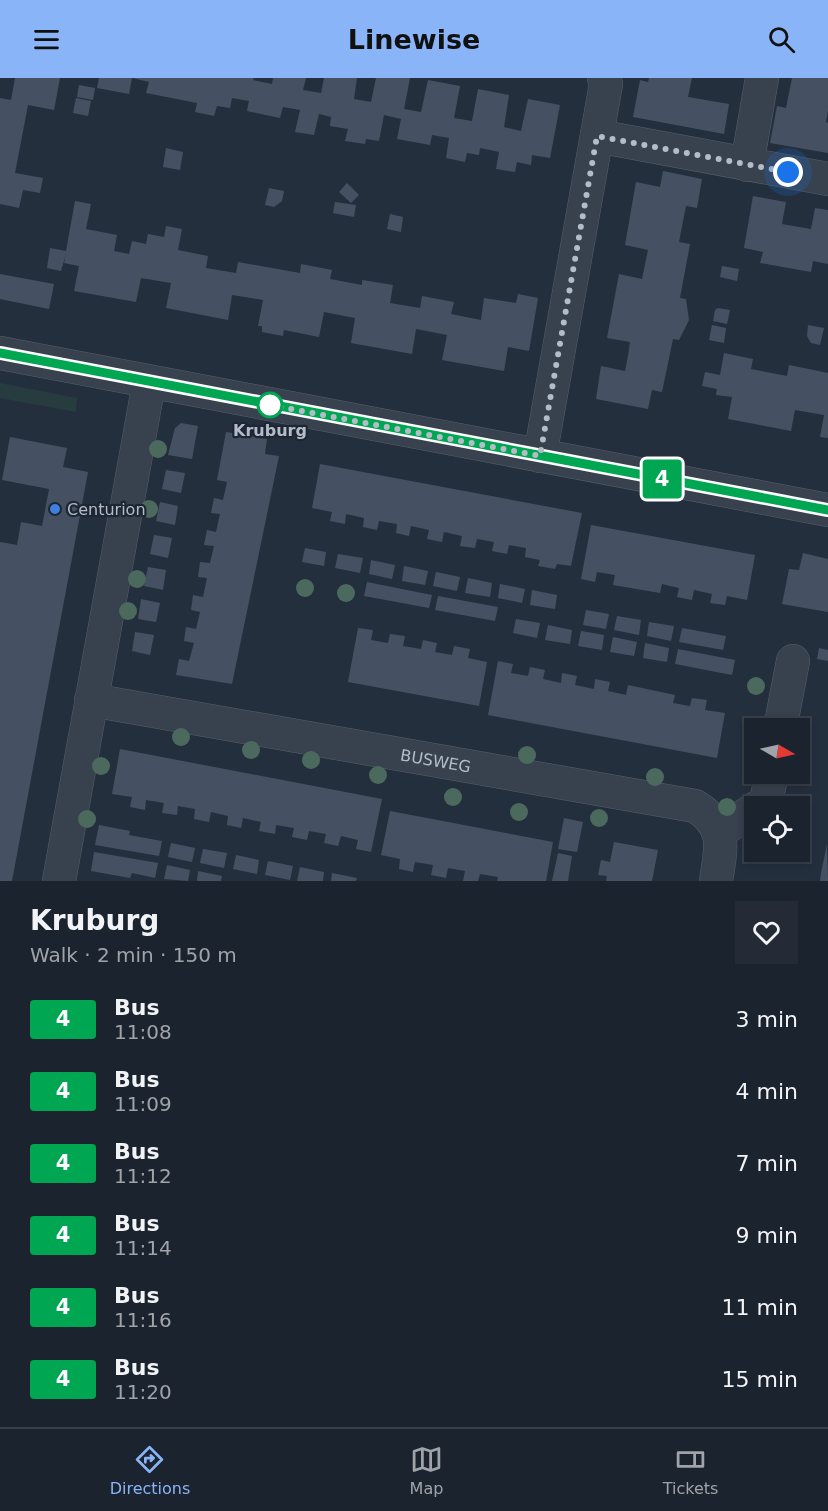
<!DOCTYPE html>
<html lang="en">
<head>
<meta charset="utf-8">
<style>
	:root { --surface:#1b232e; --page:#242b36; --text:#f1f3f6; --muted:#a0a4aa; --line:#39404a; --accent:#8ab4f8 }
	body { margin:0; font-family:"DejaVu Sans",sans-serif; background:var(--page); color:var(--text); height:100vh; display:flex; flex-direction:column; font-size:22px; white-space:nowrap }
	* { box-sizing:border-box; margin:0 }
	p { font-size:20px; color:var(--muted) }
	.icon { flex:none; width:33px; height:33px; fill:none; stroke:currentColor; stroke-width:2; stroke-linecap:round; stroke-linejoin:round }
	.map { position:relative; height:803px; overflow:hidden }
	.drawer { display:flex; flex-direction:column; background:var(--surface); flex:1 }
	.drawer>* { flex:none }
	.badge { padding:0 12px; border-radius:4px; font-size:21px; line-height:39px }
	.needle { width:39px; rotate:99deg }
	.tools { position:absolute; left:744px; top:640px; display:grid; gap:12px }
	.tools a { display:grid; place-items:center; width:66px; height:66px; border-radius:0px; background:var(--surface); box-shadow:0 3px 9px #0003,0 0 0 2px var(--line); font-size:30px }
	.you { position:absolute; width:30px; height:30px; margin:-15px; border:4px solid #fff; border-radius:50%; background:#1a73e8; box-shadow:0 0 0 9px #1a73e833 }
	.map>.badge { position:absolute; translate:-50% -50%; box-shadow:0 0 0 3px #fff }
	.round { display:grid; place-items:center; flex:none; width:63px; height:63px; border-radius:0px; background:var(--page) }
	.headline { display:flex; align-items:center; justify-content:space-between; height:102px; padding:0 30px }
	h1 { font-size:28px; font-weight:700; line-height:45px }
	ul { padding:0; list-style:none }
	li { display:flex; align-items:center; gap:18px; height:72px; padding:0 30px }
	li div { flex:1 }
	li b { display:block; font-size:22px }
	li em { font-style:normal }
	li .badge { min-width:66px; font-weight:700; text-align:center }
	header { display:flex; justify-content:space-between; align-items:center; height:78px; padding:0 30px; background:var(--accent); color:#111; font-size:27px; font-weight:700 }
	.tab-bar { display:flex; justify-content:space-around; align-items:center; height:84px; border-top:2px solid var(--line); background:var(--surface); font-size:16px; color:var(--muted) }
	.tab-bar a { display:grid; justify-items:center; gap:3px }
	.tab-bar .on { color:var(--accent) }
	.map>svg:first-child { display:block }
</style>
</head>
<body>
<header><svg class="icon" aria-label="menu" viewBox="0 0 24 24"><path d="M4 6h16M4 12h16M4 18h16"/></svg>Linewise<svg class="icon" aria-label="search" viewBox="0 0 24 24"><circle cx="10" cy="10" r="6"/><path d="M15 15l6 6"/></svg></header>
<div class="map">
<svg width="828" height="803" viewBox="0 0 828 803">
	<rect width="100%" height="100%" fill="#242f3e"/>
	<polygon fill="#263c3f" points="0,305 77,320 76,334 0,320"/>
	<g fill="#455162">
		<polygon points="15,0 60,0 54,32 28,27 15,95 43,100 40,115 23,112 19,130 0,126 0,20 11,22"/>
		<polygon points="99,0 132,0 129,16 97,10"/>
		<polygon points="132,0 254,0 253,2 272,6 273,0 306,0 303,12 321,15 324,0 357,0 354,21 371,24 376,0 410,0 404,31 421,34 428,2 460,8 454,40 472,43 478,11 509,17 504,49 521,53 528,21 560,27 550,80 532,77 531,87 517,84 515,94 496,91 499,74 480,70 479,77 467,75 465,84 446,80 449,60 432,57 430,67 397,61 401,41 384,37 379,63 366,61 365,66 345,63 348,51 330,48 331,39 319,36 314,57 295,54 300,32 283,29 280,40 247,33 249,23 232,20 230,30 217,28 214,38 195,34 197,25 146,15 149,4"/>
		<polygon points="649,0 692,0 688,19 729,26 724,56 633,39 640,2 648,4"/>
		<polygon points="792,0 828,0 828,33 826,44 828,45 828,75 770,65 777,28 786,30"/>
		<polygon points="79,7 95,10 93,22 77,19"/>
		<polygon points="76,20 91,23 88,38 73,35"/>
		<polygon points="166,70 183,74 180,92 163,89"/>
		<polygon points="663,93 702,101 697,130 686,128 679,164 690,166 680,220 686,221 689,242 679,262 673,261 662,314 652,312 648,331 596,321 601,288 625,293 628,278 630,264 607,260 619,196 642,201 648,172 625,167 636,104 660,109"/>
		<polygon points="347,105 359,117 351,125 339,114"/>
		<polygon points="269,110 284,113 282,123 274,129 265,127"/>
		<polygon points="753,118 786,124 782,146 811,151 815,130 828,132 828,186 813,183 811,194 760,185 763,174 744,170"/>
		<polygon points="75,123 91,126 86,151 117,157 114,173 129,176 132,163 146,166 148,156 164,159 166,148 182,151 178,172 208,178 206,190 236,195 238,184 300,195 301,186 332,192 330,201 362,207 362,202 393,207 390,225 420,230 422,218 454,224 451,236 481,242 484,220 516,225 518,216 538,220 529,273 508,269 504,293 442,282 447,257 432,254 416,251 412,276 351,265 355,240 324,234 319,259 284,252 283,258 262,254 262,248 258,248 263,222 232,217 228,242 166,230 171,205 141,200 136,224 74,213 79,188 64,185 66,176 61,193 47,190 50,170 66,173"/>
		<polygon points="335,124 356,127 354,139 333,135"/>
		<polygon points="390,136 403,139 401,154 387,151"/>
		<polygon points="722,188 739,191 737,203 720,199"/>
		<polygon points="0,196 54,206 49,231 0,221"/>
		<polygon points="718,230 730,232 727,246 713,243 715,232"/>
		<polygon points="712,247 726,250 724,265 709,262"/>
		<polygon points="808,247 824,250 820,267 811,265 807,258"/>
		<polygon points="724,275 753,281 751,291 787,298 789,287 828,295 828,360 820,359 824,337 795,332 791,353 728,341 732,319 716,317 717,311 702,308 705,294 720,297"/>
		<polygon points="181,345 198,348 192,381 168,377 175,350"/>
		<polygon points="226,354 267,361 265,376 279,378 232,606 176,597 179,581 189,583 194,565 184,563 186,549 196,551 200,534 191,532 193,517 203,519 207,500 198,499 200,484 210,485 214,468 204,467 207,452 216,454 220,436 211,435 214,420 223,422 227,404 217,402"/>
		<polygon points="10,359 67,370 63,389 88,394 12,803 0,803 0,464 17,467 21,444 42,448 49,411 2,402"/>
		<polygon points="320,386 582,435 571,488 557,486 555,491 538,488 540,482 525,479 526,470 509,467 507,476 492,473 494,464 477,461 475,470 460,468 462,458 444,454 442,464 427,461 429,452 411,448 409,458 396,455 397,446 379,443 377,452 363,449 364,440 346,436 345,446 330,443 332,434 312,430"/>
		<polygon points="166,392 185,395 181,415 162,411"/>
		<polygon points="160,424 178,428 175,447 156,443"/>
		<polygon points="591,447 755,477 747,522 727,518 725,527 710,525 712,516 694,512 692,522 677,519 679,510 662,506 660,515 613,507 615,497 597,494 595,504 581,501"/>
		<polygon points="154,457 172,460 168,480 150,476"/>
		<polygon points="305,470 326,474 324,488 302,484"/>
		<polygon points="803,475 828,481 828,534 782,526 789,491 799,492"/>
		<polygon points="338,476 363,480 360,495 335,490"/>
		<polygon points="371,482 395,487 392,501 369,496"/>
		<polygon points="404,488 428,493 425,507 402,503"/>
		<polygon points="148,489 166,492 163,512 144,508"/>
		<polygon points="436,494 460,499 457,513 433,508"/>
		<polygon points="468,500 492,505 490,519 465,515"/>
		<polygon points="367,504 432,517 429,530 364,518"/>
		<polygon points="500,506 525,511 522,525 498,520"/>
		<polygon points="532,512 557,517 555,531 530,527"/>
		<polygon points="438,518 498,529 495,543 435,532"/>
		<polygon points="141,521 160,525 156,544 138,541"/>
		<polygon points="586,532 609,536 606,551 583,547"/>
		<polygon points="617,538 641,542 639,557 614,552"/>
		<polygon points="516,541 540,545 537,560 513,555"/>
		<polygon points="649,544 674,548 671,563 647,558"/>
		<polygon points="548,547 572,552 570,566 545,562"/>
		<polygon points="358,550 373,552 371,562 388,565 390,556 405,558 403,568 421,571 423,562 437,565 435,574 452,577 454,568 470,571 468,580 487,584 479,628 348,604"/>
		<polygon points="682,550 726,558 723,572 679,564"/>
		<polygon points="581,553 604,557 602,572 578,568"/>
		<polygon points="135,554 154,557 150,577 132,573"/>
		<polygon points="613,559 637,564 634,578 610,574"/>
		<polygon points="645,565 669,570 667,584 643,580"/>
		<polygon points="819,570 828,572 828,583 817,581"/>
		<polygon points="678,571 735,582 732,597 675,586"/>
		<polygon points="498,583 513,586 511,595 528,598 530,589 545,592 543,601 561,605 562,595 577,598 575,607 594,611 595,601 610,604 608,613 626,617 628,607 675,617 673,625 690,628 692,620 707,622 705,632 725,635 717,680 488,637"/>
		<polygon points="120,671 382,721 371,774 356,771 358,762 341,758 338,768 324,765 326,756 309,753 307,762 292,759 294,750 276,747 275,756 259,753 261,744 243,740 241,750 227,747 228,738 211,734 209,744 194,741 195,731 178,728 177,737 162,735 164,725 146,722 145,732 130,729 132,719 112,716"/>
		<polygon points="390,733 553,764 546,803 497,803 498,799 480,796 478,803 463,803 465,793 448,790 446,800 431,797 433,787 415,784 413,794 399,791 400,781 381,777"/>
		<polygon points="564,740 583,744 577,774 558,771"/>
		<polygon points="99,747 130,753 129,757 162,763 159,778 95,767"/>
		<polygon points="614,764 658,772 652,803 606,803 607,798 598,797 601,782 610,784"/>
		<polygon points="171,765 195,770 192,784 168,779"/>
		<polygon points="827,766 828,803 820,803 821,795"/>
		<polygon points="203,771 227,775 224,790 200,785"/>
		<polygon points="94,774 158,785 155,800 132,795 130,800 91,793"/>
		<polygon points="558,775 572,778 568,803 552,803"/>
		<polygon points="236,777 259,782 257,796 233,791"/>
		<polygon points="268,783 293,788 290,802 265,797"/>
		<polygon points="167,787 190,792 188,803 164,801"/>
		<polygon points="300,789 324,794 323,803 297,803"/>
		<polygon points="198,793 222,798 221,803 197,803"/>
		<polygon points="332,795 357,800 356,803 331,803"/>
	</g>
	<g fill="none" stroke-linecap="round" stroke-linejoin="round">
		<g stroke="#565f6c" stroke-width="34">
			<g id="minor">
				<polyline points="597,58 828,101"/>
				<polyline points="747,87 762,0"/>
				<polyline points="0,275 828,432"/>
				<polyline points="540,378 606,6 604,0"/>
				<path id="s1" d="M91,622L695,728C728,748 721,770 716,803"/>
				<polyline points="780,651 793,583"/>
				<polyline points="758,729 766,723 772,696"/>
				<polyline points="720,754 754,731"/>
				<polyline points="59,803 149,305"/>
			</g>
		</g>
		<use href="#minor" stroke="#38414e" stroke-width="33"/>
	</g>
	<g fill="#4b6a5d">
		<circle cx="158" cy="371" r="9"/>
		<circle cx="149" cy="431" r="9"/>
		<circle cx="137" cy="501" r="9"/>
		<circle cx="305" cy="510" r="9"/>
		<circle cx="346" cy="515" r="9"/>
		<circle cx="128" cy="533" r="9"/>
		<circle cx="756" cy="608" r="9"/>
		<circle cx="181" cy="659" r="9"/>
		<circle cx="251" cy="672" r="9"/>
		<circle cx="527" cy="677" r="9"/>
		<circle cx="311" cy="682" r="9"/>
		<circle cx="101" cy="688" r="9"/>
		<circle cx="378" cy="697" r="9"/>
		<circle cx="655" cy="699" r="9"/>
		<circle cx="453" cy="719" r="9"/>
		<circle cx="727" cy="729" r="9"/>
		<circle cx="519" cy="734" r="9"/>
		<circle cx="599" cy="740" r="9"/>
		<circle cx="87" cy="741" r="9"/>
	</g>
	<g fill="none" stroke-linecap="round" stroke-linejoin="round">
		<g stroke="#fff" stroke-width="14">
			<polyline id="line" points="0,275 828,432"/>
		</g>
		<use href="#line" stroke="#00a651" stroke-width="9"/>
		<polyline stroke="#b4bcc9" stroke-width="6" stroke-dasharray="0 10.8" points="270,327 540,378 597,58 788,94"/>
	</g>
	<circle fill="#fff" stroke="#00a651" stroke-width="3" cx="270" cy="327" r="12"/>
	<circle fill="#3f7fe0" stroke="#1d2633" stroke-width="2" cx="55" cy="431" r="6"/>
	<g text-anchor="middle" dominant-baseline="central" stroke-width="4.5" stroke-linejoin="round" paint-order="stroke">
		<g font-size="16" font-weight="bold" fill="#b4bcc9" stroke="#1d2633">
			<text x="270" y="352">Kruburg</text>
		</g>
		<g font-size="16" fill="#b4bcc9" stroke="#1d2633" text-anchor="start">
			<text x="67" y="431">Centurion</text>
		</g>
		<g font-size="16" fill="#b4bcc9" stroke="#1d2633">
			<text stroke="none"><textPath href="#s1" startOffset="350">BUSWEG</textPath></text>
		</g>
	</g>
</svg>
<div class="tools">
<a><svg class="needle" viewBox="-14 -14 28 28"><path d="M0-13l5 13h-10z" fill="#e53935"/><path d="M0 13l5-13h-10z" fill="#a0a4aa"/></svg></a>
<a><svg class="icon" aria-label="locate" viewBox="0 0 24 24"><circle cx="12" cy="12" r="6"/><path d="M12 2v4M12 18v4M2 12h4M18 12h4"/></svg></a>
</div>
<div class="you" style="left:788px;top:94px"></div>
<b class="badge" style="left:662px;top:401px;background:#00a651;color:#fff">4</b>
</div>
<section class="drawer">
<div class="headline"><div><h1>Kruburg</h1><p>Walk · 2 min · 150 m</p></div><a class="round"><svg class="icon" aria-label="heart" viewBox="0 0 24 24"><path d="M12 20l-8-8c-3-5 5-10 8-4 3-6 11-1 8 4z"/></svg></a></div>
<ul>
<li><span class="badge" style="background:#00a651;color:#fff">4</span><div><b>Bus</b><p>11:08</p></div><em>3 min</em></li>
<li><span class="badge" style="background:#00a651;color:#fff">4</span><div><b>Bus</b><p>11:09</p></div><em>4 min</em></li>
<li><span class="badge" style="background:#00a651;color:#fff">4</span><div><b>Bus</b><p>11:12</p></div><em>7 min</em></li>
<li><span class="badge" style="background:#00a651;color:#fff">4</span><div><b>Bus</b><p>11:14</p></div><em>9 min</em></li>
<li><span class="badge" style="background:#00a651;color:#fff">4</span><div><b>Bus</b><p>11:16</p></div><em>11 min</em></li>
<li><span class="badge" style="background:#00a651;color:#fff">4</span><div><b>Bus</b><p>11:20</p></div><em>15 min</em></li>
</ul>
</section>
<nav class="tab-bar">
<a class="on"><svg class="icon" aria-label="directions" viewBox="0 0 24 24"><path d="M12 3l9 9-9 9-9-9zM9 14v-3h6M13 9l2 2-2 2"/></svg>Directions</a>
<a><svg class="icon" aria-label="map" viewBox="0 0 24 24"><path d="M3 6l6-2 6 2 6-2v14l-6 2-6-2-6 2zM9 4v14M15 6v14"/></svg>Map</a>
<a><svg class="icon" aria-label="tickets" viewBox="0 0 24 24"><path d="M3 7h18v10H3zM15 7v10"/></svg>Tickets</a>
</nav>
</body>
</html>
